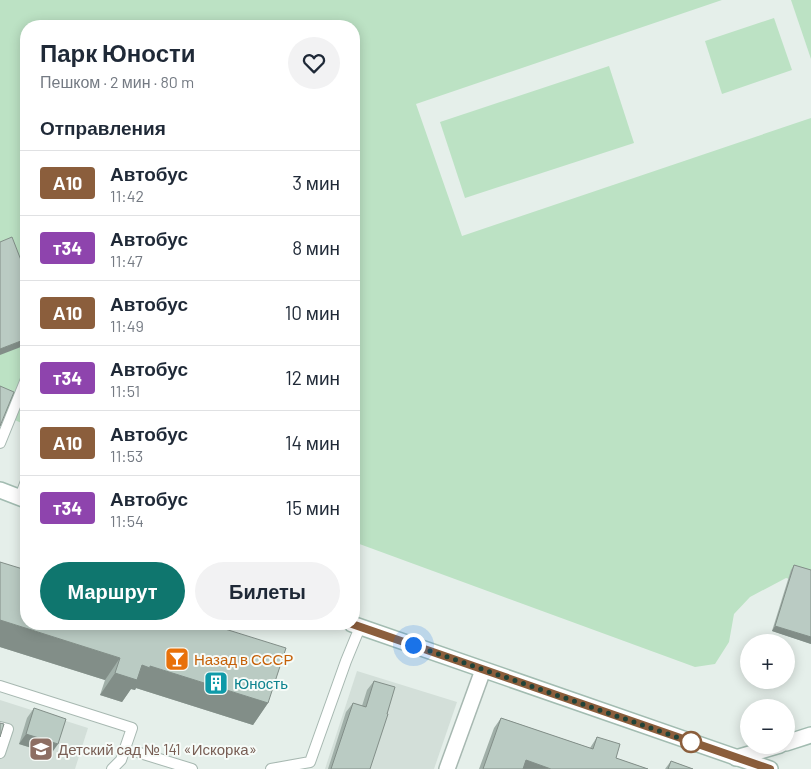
<!DOCTYPE html>
<html lang="ru">
<head>
<meta charset="utf-8">
<style>
	:root { --surface:#fff; --page:#f2f2f3; --text:#1f2937; --muted:#747a83; --line:#e0e1e3; --accent:#0f766e }
	body { margin:0; font-family:Barlow,sans-serif; background:var(--page); color:var(--text); height:100vh; display:flex; flex-direction:column; font-size:19px; white-space:nowrap }
	* { box-sizing:border-box; margin:0 }
	p { font-size:16px; color:var(--muted) }
	.icon { flex:none; width:28px; height:28px; fill:none; stroke:currentColor; stroke-width:2; stroke-linecap:round; stroke-linejoin:round }
	.map { position:relative; flex:1; overflow:hidden }
	.panel { position:absolute; left:20px; top:20px; width:340px; height:610px; display:flex; flex-direction:column; background:var(--surface); border-radius:20px; box-shadow:0 2px 12px #0003 }
	.panel>* { flex:none }
	.badge { padding:0 10px; border-radius:4px; font-size:18px; line-height:32px }
	.tools { position:absolute; left:740px; top:634px; display:grid; gap:10px }
	.tools a { display:grid; place-items:center; width:55px; height:55px; border-radius:50%; background:var(--surface); box-shadow:0 2px 12px #0003; font-size:25px }
	.you { position:absolute; width:25px; height:25px; margin:-12px; border:4px solid #fff; border-radius:50%; background:#1a73e8; box-shadow:0 0 0 8px #1a73e833 }
	.map>.badge { position:absolute; translate:-50% -50%; box-shadow:0 0 0 2px #fff }
	h2 { padding:0 20px; font-size:19px; line-height:45px }
	.round { display:grid; place-items:center; flex:none; width:52px; height:52px; border-radius:26px; background:var(--page) }
	.overview { display:flex; align-items:center; justify-content:space-between; height:85px; padding:0 20px }
	h1 { font-size:24px; font-weight:600; line-height:38px }
	.cta { display:flex; gap:10px; margin-top:auto; padding:10px 20px }
	.cta a { flex:1; height:58px; border-radius:30px; background:var(--accent); color:#fff; font-size:20px; font-weight:600; line-height:58px; text-align:center }
	.cta a+a { background:var(--page); color:var(--text) }
	ul { padding:0; list-style:none }
	li { display:flex; align-items:center; gap:15px; height:65px; padding:0 20px; border-top:1px solid var(--line) }
	li div { flex:1 }
	li b { display:block; font-size:19px }
	li em { font-style:normal }
	li .badge { min-width:55px; font-weight:700; text-align:center }
	.map>svg:first-child { display:block }
</style>
</head>
<body>
<div class="map">
<svg width="811" height="769" viewBox="0 0 811 769">
	<rect width="100%" height="100%" fill="#e5efea"/>
	<g fill="#d3dfd9">
		<polygon points="357,671 457,702 434,769 325,769"/>
		<polygon points="0,700 88,728 75,769 0,769"/>
	</g>
	<g fill="#bce2c4">
		<polygon points="0,0 722,0 416,104 462,236 811,118 811,586 786,578 750,597 734,614 729,642 715,664 695,667 354,542 354,26 26,26 26,425 8,417 0,407"/>
		<polygon points="791,0 811,0 811,59"/>
		<polygon points="774,18 792,70 722,94 705,41"/>
		<polygon points="609,66 634,143 465,198 440,122"/>
	</g>
	<g fill="none" stroke-linecap="round" stroke-linejoin="round">
		<g stroke="#a7b8b1" stroke-width="12">
			<g id="lane">
				<polyline points="0,443 26,379"/>
				<polyline points="20,497 26,481"/>
				<polyline points="0,686 132,728 121,760 112,769"/>
				<polyline points="0,727 8,729 0,753"/>
				<polyline points="140,753 192,769"/>
				<polyline points="271,769 310,762 346,661 360,627"/>
			</g>
		</g>
		<g stroke="#a7b8b1" stroke-width="18">
			<polyline id="street" points="447,769 483,670"/>
		</g>
		<g stroke="#a2bcb1" stroke-width="18">
			<g id="secondary">
				<polyline points="0,490 26,500"/>
				<polyline points="352,624 770,769"/>
				<polyline points="786,743 811,735"/>
				<polyline points="736,758 780,745"/>
			</g>
		</g>
		<use href="#lane" stroke="#fff" stroke-width="10"/>
		<use href="#street" stroke="#fff" stroke-width="15"/>
		<use href="#secondary" stroke="#fff" stroke-width="15"/>
	</g>
	<g fill="#a0afa8">
		<polygon points="0,562 268,703 253,725 136,688 135,690 131,689 122,702 100,695 105,680 0,647"/>
		<polygon points="794,565 811,570 811,644 772,631 791,570"/>
		<polygon points="374,681 370,769 328,769 346,712 353,703 362,706 367,690"/>
		<polygon points="34,708 51,754 19,744 27,718"/>
		<polygon points="501,718 590,748 597,737 616,758 648,769 479,769 494,728"/>
		<polygon points="671,761 693,769 665,769"/>
	</g>
	<g fill="#828e88">
		<polygon points="26,339 26,345 0,355 0,349"/>
		<polygon points="0,620 120,658 105,680 0,647"/>
		<polygon points="775,626 811,637 811,644 772,631"/>
		<polygon points="142,665 150,666 268,703 253,725 136,688 135,690 131,689 122,702 100,695 115,673"/>
		<polygon points="26,734 58,744 51,754 19,744"/>
		<polygon points="526,760 551,769 520,769"/>
	</g>
	<g fill="#bacbc3" stroke="#828e88">
		<polygon points="12,237 26,273 26,339 0,349 0,242"/>
		<polygon points="0,386 14,392 0,426"/>
		<polygon points="0,562 26,570 26,624 209,624 286,648 268,703 150,666 150,668 142,665 137,680 115,673 120,658 0,620"/>
		<polygon points="794,565 811,570 811,637 775,626"/>
		<polygon points="374,681 395,687 387,714 388,714 370,769 331,769 353,703 366,707"/>
		<polygon points="34,708 66,719 58,744 26,734"/>
		<polygon points="501,718 593,749 597,737 620,744 616,758 648,769 551,769 526,760 523,769 483,769"/>
		<polygon points="0,723 4,724 0,737"/>
		<polygon points="671,761 693,769 668,769"/>
	</g>
	<g fill="none" stroke-linecap="round" stroke-linejoin="round">
		<g stroke="#fff" stroke-width="11">
			<polyline id="line" points="352,624 770,769"/>
		</g>
		<use href="#line" stroke="#8b5e3c" stroke-width="8"/>
		<polyline stroke="#224338" stroke-width="5" stroke-dasharray="0 9" points="413,645 691,742"/>
	</g>
	<defs>
		<g id="bar-square" transform="scale(1.25)"><rect x="-9" y="-9" width="18" height="18" rx="4" fill="#e8710a" stroke="#f6fbf8"/><path d="M-6-5H6L.8 .8V4.5H3.5V6h-7V4.5H-.8V.8Z" fill="#fff"/></g>
		<g id="building-square" transform="scale(1.25)"><rect x="-9" y="-9" width="18" height="18" rx="4" fill="#0f9aa8" stroke="#f6fbf8"/><path d="M-4-6H4V6H1V3H-1V6H-4ZM-2.5-4.3h1.7v1.8h-1.7ZM.8-4.3h1.7v1.8H.8ZM-2.5-1h1.7V.8h-1.7ZM.8-1h1.7V.8H.8Z" fill="#fff"/></g>
		<g id="school-square" transform="scale(1.25)"><rect x="-9" y="-9" width="18" height="18" rx="4" fill="#8d6e63" stroke="#f6fbf8"/><path d="M0-5L7-2L0 1L-7-2ZM-4 1L0 2.5L4 1V4Q0 6-4 4Z" fill="#fff"/></g>
	</defs>
	<g fill-rule="evenodd">
		<use href="#bar-square" x="177" y="659"/>
		<use href="#building-square" x="216" y="683"/>
		<use href="#school-square" x="41" y="749"/>
	</g>
	<circle fill="#fff" stroke="#8b5e3c" stroke-width="2.5" cx="691" cy="742" r="10"/>
	<g text-anchor="middle" dominant-baseline="central" stroke-width="4" stroke-linejoin="round" paint-order="stroke">
		<g font-size="15" fill="#c56008" stroke="#f6fbf8" text-anchor="start">
			<text x="194" y="659">Назад в СССР</text>
		</g>
		<g font-size="15" fill="#0d838f" stroke="#f6fbf8" text-anchor="start">
			<text x="234" y="683">Юность</text>
		</g>
		<g font-size="15" fill="#785e54" stroke="#f6fbf8" text-anchor="start">
			<text x="58" y="749">Детский сад № 141 «Искорка»</text>
		</g>
	</g>
</svg>
<div class="tools">
<a>+</a>
<a>−</a>
</div>
<div class="you" style="left:413px;top:645px"></div>
<section class="panel">
<div class="overview"><div><h1>Парк Юности</h1><p>Пешком · 2 мин · 80 m</p></div><a class="round"><svg class="icon" aria-label="heart" viewBox="0 0 24 24"><path d="M12 20l-8-8c-3-5 5-10 8-4 3-6 11-1 8 4z"/></svg></a></div>
<h2>Отправления</h2>
<ul>
<li><span class="badge" style="background:#8b5e3c;color:#fff">А10</span><div><b>Автобус</b><p>11:42</p></div><em>3 мин</em></li>
<li><span class="badge" style="background:#8e44ad;color:#fff">т34</span><div><b>Автобус</b><p>11:47</p></div><em>8 мин</em></li>
<li><span class="badge" style="background:#8b5e3c;color:#fff">А10</span><div><b>Автобус</b><p>11:49</p></div><em>10 мин</em></li>
<li><span class="badge" style="background:#8e44ad;color:#fff">т34</span><div><b>Автобус</b><p>11:51</p></div><em>12 мин</em></li>
<li><span class="badge" style="background:#8b5e3c;color:#fff">А10</span><div><b>Автобус</b><p>11:53</p></div><em>14 мин</em></li>
<li><span class="badge" style="background:#8e44ad;color:#fff">т34</span><div><b>Автобус</b><p>11:54</p></div><em>15 мин</em></li>
</ul>
<div class="cta"><a>Маршрут</a><a>Билеты</a></div>
</section>
</div>
</body>
</html>
